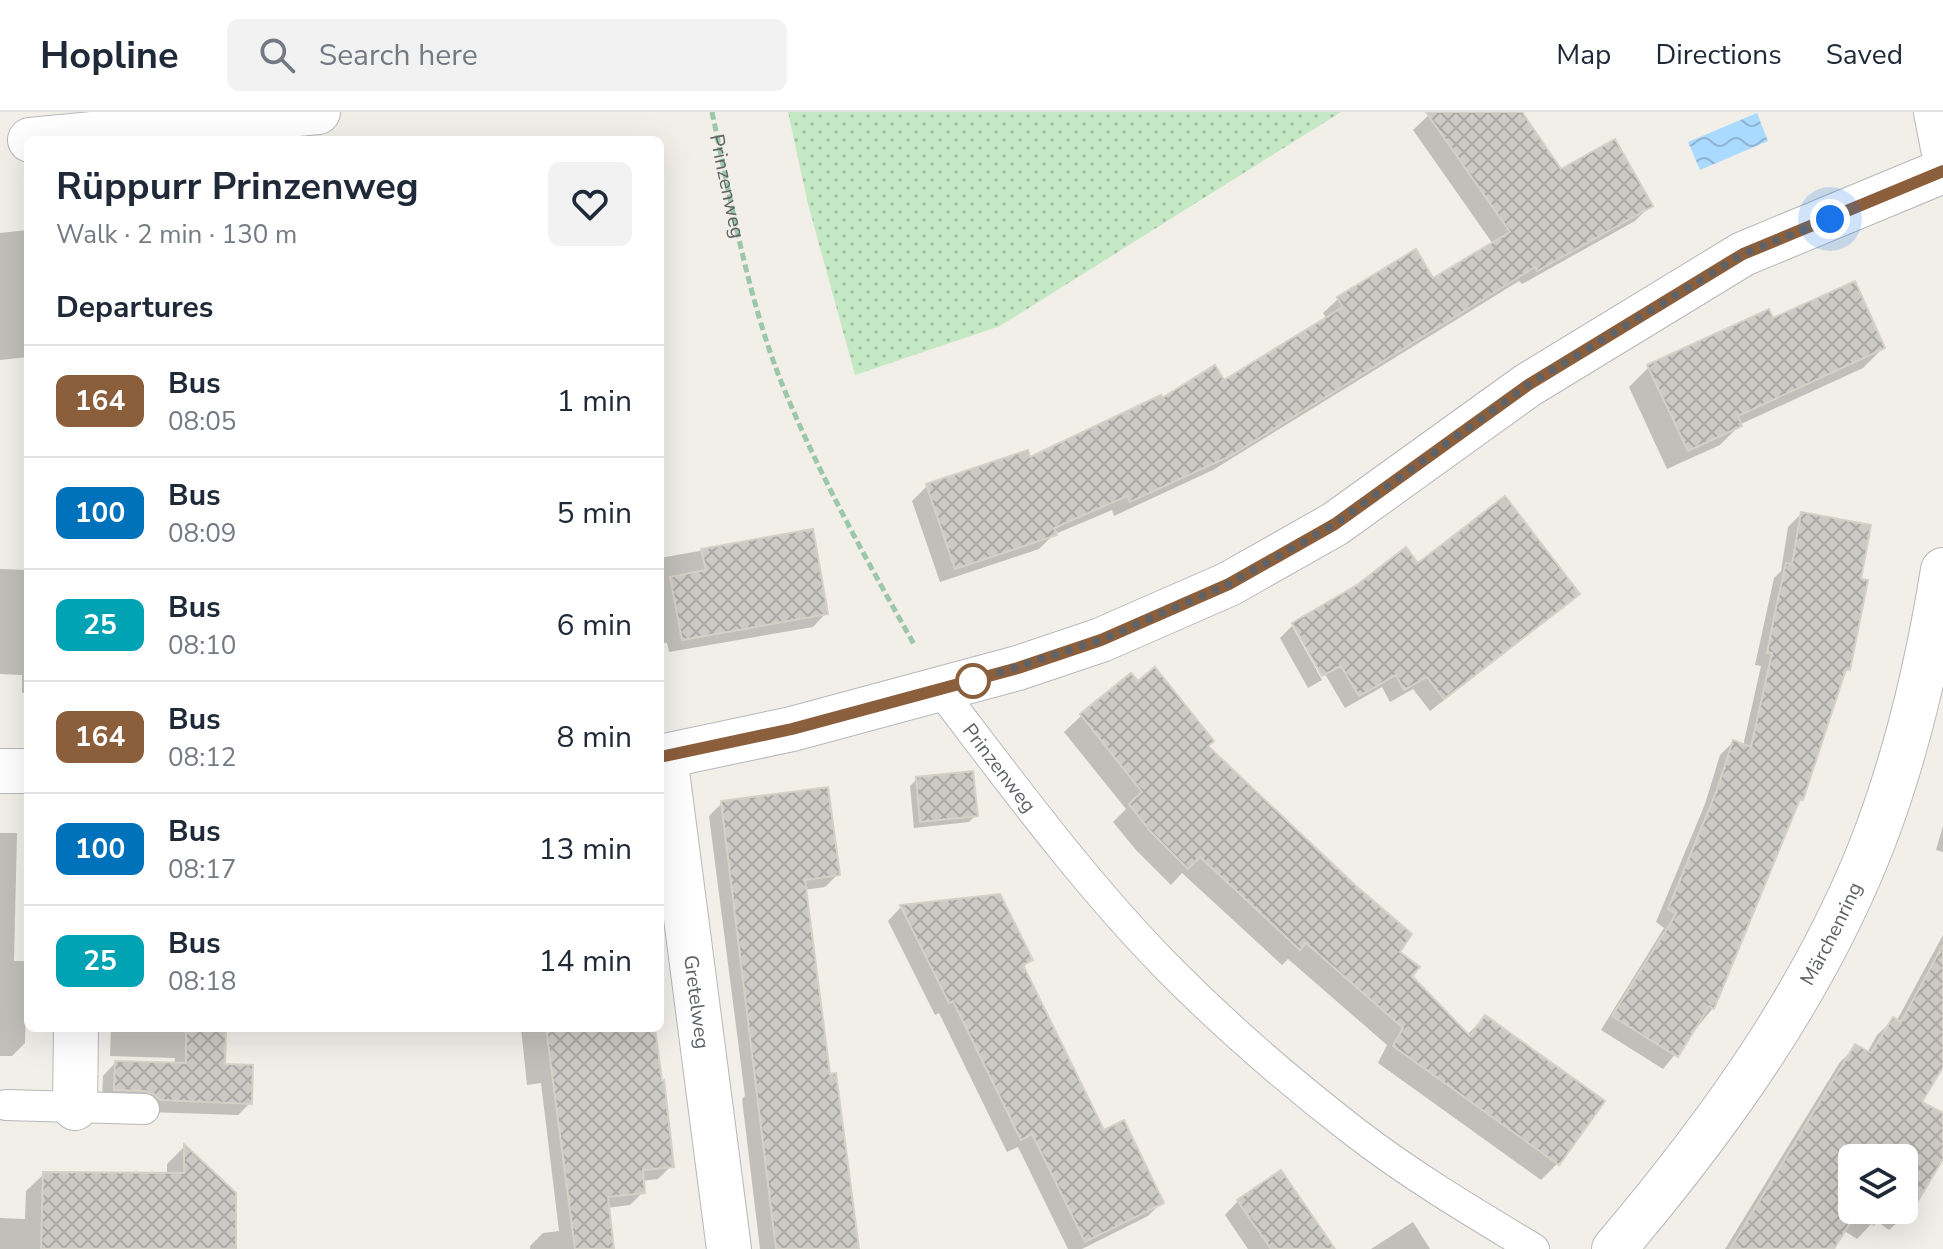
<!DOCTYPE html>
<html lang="en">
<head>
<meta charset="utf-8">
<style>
	:root { --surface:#fff; --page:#f2f2f3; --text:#1f2937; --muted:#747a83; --line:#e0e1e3 }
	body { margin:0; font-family:"Nunito Sans",sans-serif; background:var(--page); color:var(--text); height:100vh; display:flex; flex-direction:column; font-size:30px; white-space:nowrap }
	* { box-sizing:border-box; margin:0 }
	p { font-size:26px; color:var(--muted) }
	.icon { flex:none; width:44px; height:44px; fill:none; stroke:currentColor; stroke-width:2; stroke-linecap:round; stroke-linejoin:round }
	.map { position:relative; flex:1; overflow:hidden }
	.drawer { position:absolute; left:24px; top:24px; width:640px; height:896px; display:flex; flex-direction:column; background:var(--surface); border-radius:12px; box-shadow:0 8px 32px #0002 }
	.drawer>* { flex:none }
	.badge { padding:0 16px; border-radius:12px; font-size:28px; line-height:52px }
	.buttons { position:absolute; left:1838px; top:1032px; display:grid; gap:16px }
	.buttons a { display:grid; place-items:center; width:80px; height:80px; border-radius:12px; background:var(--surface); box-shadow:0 8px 32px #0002; font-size:40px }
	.you { position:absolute; width:40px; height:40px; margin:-20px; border:6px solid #fff; border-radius:50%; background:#1a73e8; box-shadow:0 0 0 12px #1a73e833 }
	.map>.badge { position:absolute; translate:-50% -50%; box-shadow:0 0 0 4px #fff }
	h2 { padding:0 32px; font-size:30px; line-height:72px }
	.round { display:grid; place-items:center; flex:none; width:84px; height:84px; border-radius:12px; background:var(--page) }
	.headline { display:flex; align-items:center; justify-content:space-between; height:136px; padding:0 32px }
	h1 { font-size:38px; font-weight:700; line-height:60px }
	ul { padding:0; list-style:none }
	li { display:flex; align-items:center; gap:24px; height:112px; padding:0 32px; border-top:2px solid var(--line) }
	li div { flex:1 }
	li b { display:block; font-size:30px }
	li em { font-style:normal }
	li .badge { min-width:88px; font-weight:700; text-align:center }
	header { display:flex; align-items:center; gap:48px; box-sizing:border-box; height:112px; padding:0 40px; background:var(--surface); border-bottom:2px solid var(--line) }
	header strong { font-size:38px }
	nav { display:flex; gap:44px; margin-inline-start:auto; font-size:28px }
	.search { width:560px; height:72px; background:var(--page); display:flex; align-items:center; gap:20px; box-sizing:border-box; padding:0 28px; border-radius:12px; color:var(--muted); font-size:30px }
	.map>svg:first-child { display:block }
</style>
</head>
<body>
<header>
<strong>Hopline</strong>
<div class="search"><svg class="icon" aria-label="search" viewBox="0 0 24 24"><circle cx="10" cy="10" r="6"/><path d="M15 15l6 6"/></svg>Search here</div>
<nav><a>Map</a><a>Directions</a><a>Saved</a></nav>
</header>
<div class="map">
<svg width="1943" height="1137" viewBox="0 0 1943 1137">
	<defs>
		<pattern id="grass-dots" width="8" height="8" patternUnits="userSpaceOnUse" patternTransform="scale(2)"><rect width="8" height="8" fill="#c5e8c5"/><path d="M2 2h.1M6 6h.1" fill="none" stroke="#a3c0a4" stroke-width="1.8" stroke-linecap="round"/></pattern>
		<pattern id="water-waves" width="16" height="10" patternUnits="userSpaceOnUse" patternTransform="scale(2)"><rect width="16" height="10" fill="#aadaff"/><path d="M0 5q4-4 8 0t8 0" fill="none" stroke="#8eb4d2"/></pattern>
		<pattern id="building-cross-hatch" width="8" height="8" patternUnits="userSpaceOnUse" patternTransform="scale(2)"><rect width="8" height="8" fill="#cccac5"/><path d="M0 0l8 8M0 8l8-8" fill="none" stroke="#a9a8a4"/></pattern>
	</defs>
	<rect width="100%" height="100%" fill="#f1efe8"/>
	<polygon fill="url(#grass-dots)" points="788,0 1341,0 1000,214 855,263 808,92"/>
	<polygon fill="url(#water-waves)" points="1757,1 1768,29 1700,58 1688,30"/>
	<g fill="#0003" fill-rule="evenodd">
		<polygon points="1432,0 1520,0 1561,60 1650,94 1635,109 1522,172 1519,169 1213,358 1114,404 1112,398 1053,423 1039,437 940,470 912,389 927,374 1029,348 1161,288 1224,271 1327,207 1323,201 1339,186 1432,168 1493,132 1413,18"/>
		<polygon points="28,118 28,245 0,248 0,121"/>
		<polygon points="1772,209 1883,236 1863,256 1741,312 1720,333 1667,357 1629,275 1649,255"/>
		<polygon points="1801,402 1859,468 1849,557 1842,563 1801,687 1795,693 1713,896 1663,957 1601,918 1664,816 1656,810 1705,692 1720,643 1733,630 1743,634 1761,554 1755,553 1774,466 1781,459 1788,415"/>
		<polygon points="812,419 826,501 813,515 669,540 667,531 660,531 660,446"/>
		<polygon points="1417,454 1577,481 1564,495 1430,599 1413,577 1390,590 1382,575 1345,596 1296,513 1292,513 1358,475"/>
		<polygon points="0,457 28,458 28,581 22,581 22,563 0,562"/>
		<polygon points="1292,514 1322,568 1308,576 1280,526"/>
		<polygon points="1131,564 1206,634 1398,841 1409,864 1467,923 1485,905 1558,1051 1541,1068 1378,951 1387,933 1288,847 1282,853 1182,761 1171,773 1136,738 1113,710 1126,697 1064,620 1081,604"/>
		<polygon points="917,667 976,703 969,710 914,716 910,674"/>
		<polygon points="722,691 838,762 825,775 804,778 828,964 857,1137 760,1137 742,987 745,984 709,704"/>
		<polygon points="1943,714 1943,740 1936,738"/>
		<polygon points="0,721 17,721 14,849 27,849 25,931 12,944 0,944"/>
		<polygon points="901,795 1031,848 1022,856 1103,1021 1162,1090 1148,1104 1082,1137 1068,1137 1018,1035 1007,1040 939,901 935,903 888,809"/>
		<path d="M1943,823V951L1920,990L1943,1004V1043L1911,1098L1889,1118L1875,1108L1857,1127L1843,1118L1832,1137H1725L1840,950L1856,935L1867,941L1877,923L1893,908L1896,910ZM1852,1046H1904V1098H1852Z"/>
		<polygon points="111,916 224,916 223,954 250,991 238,1003 147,1000 102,989 103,964 115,951 174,953 175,946 110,944"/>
		<polygon points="521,916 653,916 671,1054 658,1067 642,1069 643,1080 630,1093 607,1096 612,1137 530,1137 530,1134 543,1121 559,1119 541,971 527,973"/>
		<polygon points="184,1035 233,1137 0,1137 0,1106 25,1107 26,1079 44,1062 167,1063 167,1052"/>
		<polygon points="1238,1089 1333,1137 1248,1137 1225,1103"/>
		<polygon points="1413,1110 1430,1137 1371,1137"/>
	</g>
	<g fill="url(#building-cross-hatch)" stroke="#d6d1c6" stroke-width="2">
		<polygon points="1426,0 1522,0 1561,57 1615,27 1653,94 1537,159 1535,155 1230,344 1130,390 1127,384 1054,416 1057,423 955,457 926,372 1028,338 1030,345 1161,283 1162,286 1215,253 1224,268 1343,195 1337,185 1416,137 1433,166 1510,120"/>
		<polygon points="1855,169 1885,236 1738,304 1742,314 1688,339 1647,253 1769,197 1773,206"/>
		<polygon points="1505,384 1580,482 1444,587 1427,565 1404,578 1396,563 1359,584 1341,554 1322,564 1292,511 1357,473 1406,435 1418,451"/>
		<polygon points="1801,400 1871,413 1861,467 1868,468 1850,558 1846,557 1803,688 1800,687 1714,897 1709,894 1678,945 1612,904 1676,802 1668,797 1717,678 1733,628 1751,635 1772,541 1767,541 1776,496 1786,451 1792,452"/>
		<polygon points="813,417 828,502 682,528 670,465 706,458 701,437"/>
		<polygon points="1155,555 1214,629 1208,634 1356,774 1412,822 1400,840 1420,855 1412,864 1470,924 1485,903 1605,989 1559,1053 1393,934 1403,916 1306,831 1300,838 1200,745 1188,757 1151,720 1129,692 1142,680 1080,602 1131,561 1138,569"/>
		<polygon points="973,659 978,704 920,710 916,665"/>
		<polygon points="828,675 840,763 805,768 830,962 836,961 859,1137 776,1137 721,689"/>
		<polygon points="1000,782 1033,848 1023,853 1104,1018 1124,1008 1164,1091 1085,1130 1032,1022 1021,1028 953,889 949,891 900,793"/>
		<polygon points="1943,833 1943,955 1922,990 1943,1001 1943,1047 1912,1099 1910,1097 1907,1103 1898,1098 1904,1098 1904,1046 1852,1046 1852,1098 1884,1098 1874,1113 1856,1101 1834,1137 1730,1137 1855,932 1871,941 1893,905 1901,910"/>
		<polygon points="186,916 226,916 225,952 253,953 252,992 160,988 154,982 145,979 114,978 115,949 186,951"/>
		<polygon points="546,916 655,916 662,969 664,968 674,1055 643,1058 645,1081 608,1085 614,1137 575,1137"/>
		<polygon points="184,1032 236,1081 236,1137 41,1137 43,1060 184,1061"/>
		<polygon points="1281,1058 1335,1137 1271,1137 1237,1088"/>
	</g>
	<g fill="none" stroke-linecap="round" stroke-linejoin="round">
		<g stroke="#b5b8bc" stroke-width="32">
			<g id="lane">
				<path id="s2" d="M940,578C1012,672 1082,768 1166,854C1224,913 1290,970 1356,1021C1412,1064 1474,1101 1534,1137"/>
				<polyline points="6,993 144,997"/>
			</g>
		</g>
		<g stroke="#b5b8bc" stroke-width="46">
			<g id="street">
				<polyline points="1936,0 1943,36"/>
				<polyline points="30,28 318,0"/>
				<path id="s3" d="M665,644L729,1137"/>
				<polyline points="660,645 792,617 1018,556 1101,528 1229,472 1335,412 1528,273 1743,142 1943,59"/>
				<polyline points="0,659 28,659"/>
				<polyline points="75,996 76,916"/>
				<path id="s4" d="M1614,1137C1721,1011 1820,873 1878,717C1909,633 1929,545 1943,458"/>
			</g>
		</g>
		<path stroke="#9cc7a9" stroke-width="5" stroke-dasharray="8 4" stroke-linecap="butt" id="s1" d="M712,0C731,89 748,187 782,272C819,363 867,449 915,534"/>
		<use href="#lane" stroke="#fff" stroke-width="30"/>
		<use href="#street" stroke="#fff" stroke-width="44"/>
	</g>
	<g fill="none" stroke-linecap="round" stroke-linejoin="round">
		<g stroke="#fff" stroke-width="18">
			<polyline id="line" points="660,645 792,617 1018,556 1101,528 1229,472 1335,412 1528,273 1743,142 1943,59"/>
		</g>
		<use href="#line" stroke="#8b5e3c" stroke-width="12"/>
		<polyline stroke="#5f6368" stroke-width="8" stroke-dasharray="0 14.4" points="973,569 1101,528 1229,472 1335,412 1528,273 1689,175 1743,142 1830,107"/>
	</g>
	<circle fill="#fff" stroke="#8b5e3c" stroke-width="4" cx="973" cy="569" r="16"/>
	<g text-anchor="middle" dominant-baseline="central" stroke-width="7" stroke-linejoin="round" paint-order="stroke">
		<g font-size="20" fill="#5f6368" stroke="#fff">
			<text stroke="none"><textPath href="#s1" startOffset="76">Prinzenweg</textPath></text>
			<text stroke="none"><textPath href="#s2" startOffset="98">Prinzenweg</textPath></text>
			<text stroke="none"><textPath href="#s4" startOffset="384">Märchenring</textPath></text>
			<text stroke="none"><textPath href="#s3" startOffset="248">Gretelweg</textPath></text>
		</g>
	</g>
</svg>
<div class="buttons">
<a><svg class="icon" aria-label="layers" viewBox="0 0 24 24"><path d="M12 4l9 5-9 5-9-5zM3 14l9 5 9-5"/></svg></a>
</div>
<div class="you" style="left:1830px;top:107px"></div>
<section class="drawer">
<div class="headline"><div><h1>Rüppurr Prinzenweg</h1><p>Walk · 2 min · 130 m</p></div><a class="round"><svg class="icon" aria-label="heart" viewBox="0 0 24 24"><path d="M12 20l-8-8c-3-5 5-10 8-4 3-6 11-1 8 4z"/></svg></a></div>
<h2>Departures</h2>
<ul>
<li><span class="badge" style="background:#8b5e3c;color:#fff">164</span><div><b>Bus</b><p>08:05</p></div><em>1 min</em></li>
<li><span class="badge" style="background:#0072bc;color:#fff">100</span><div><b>Bus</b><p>08:09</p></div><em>5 min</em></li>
<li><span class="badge" style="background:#00a3b4;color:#fff">25</span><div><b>Bus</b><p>08:10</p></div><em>6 min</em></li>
<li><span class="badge" style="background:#8b5e3c;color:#fff">164</span><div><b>Bus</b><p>08:12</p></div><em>8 min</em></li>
<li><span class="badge" style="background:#0072bc;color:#fff">100</span><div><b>Bus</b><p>08:17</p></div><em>13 min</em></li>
<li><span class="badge" style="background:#00a3b4;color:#fff">25</span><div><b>Bus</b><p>08:18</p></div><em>14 min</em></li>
</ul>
</section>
</div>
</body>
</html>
